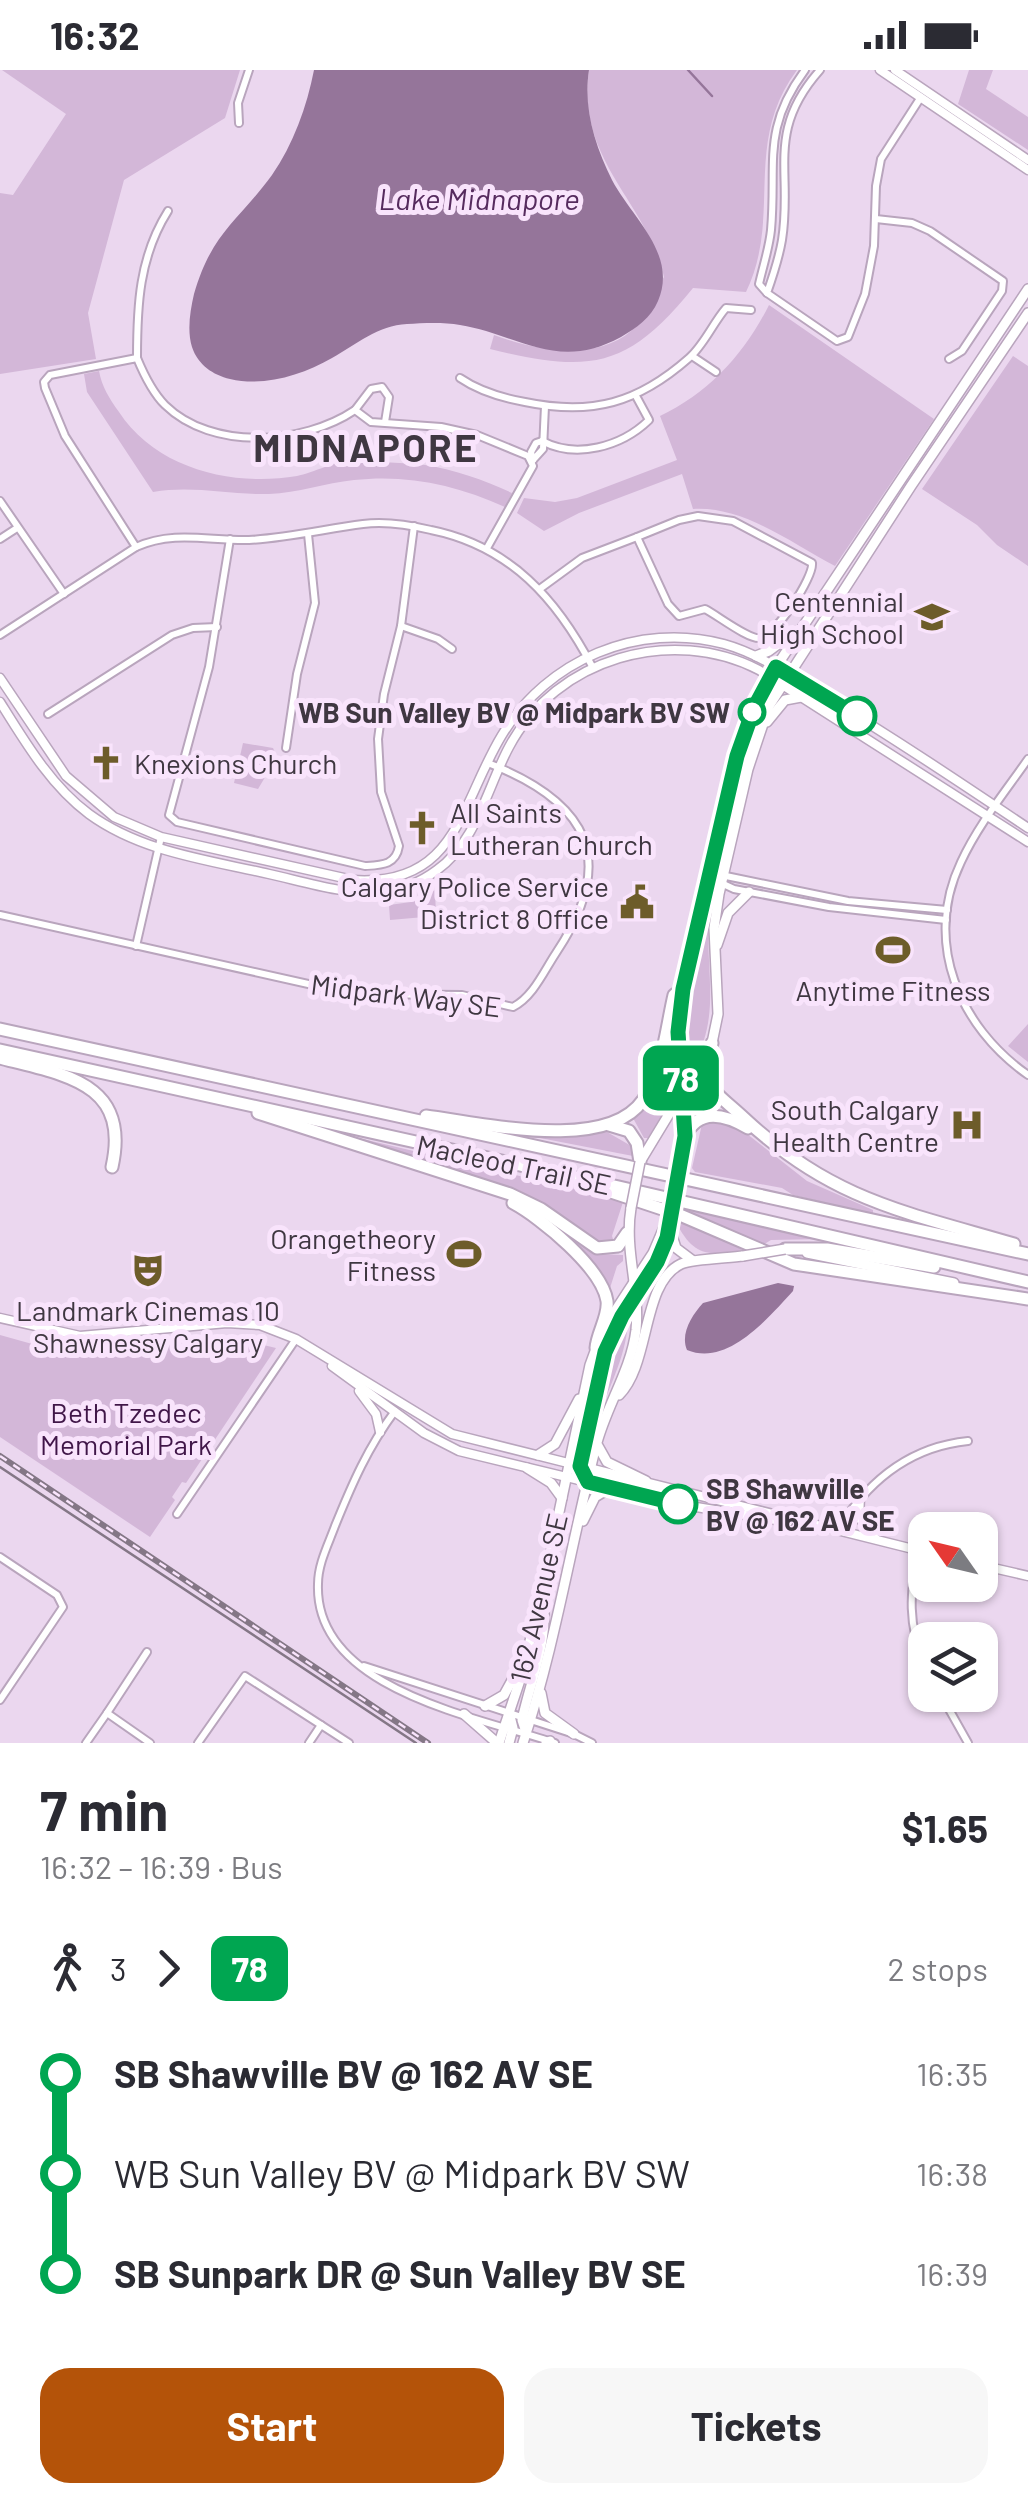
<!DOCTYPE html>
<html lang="en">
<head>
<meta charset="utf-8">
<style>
	:root { --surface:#fff; --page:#f7f7f7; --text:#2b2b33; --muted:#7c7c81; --accent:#b45309 }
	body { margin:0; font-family:Barlow,sans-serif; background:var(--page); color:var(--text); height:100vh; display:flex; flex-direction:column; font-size:38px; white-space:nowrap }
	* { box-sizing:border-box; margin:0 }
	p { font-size:32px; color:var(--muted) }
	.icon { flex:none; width:55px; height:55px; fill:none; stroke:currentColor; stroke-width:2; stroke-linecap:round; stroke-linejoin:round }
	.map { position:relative; height:1673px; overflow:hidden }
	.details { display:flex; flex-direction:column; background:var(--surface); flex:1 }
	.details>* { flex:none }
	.badge { padding:0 20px; border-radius:15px; font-size:35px; line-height:65px }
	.needle { width:65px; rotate:304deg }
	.fabs { position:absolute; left:908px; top:1442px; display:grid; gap:20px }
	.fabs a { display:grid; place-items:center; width:90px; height:90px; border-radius:20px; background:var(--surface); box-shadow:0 2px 8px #0004; font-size:50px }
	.map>.badge { position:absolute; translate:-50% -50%; box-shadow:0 0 0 5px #fff }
	.legs { display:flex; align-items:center; gap:15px; height:110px; padding:0 40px; font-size:32px }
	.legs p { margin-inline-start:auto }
	.head { display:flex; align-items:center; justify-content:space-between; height:170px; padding:0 40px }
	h1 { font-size:55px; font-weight:700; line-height:75px }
	.cta { display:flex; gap:20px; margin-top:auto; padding:20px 40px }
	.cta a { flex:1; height:115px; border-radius:30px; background:var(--accent); color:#fff; font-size:40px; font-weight:700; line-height:115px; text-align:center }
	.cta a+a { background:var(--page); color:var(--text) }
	ul { padding:0 40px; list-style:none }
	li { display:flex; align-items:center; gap:35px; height:100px; font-size:38px }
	li i { display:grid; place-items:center; width:15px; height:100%; margin:0 12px; background:currentColor }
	li i::after { content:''; width:25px; height:25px; margin:-12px; border:8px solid; border-radius:50%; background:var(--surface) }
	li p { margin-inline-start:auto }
	li:first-child i { background:linear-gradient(#0000 50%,currentColor 0) }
	li:last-child i { background:linear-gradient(currentColor 50%,#0000 0) }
	.status { display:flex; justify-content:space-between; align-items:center; height:70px; padding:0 50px; background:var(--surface); direction:ltr }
	.status svg { height:28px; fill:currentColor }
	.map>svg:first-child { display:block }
</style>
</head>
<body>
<div class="status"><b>16:32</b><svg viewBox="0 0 49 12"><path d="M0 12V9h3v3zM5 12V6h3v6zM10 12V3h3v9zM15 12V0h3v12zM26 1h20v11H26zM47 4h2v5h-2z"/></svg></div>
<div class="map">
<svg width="1028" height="1673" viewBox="0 0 1028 1673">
	<rect width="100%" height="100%" fill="#ebd7ef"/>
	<g fill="#d3b7d8">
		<polygon points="2,0 240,0 225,48 124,110 88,243 96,289 0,304 0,123 13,125 66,44"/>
		<path d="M589,0H797C742,74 783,145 746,222L693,218C627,300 589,303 490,279L494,265C534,280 595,292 631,261C645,250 655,223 664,207C647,131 576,91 589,0Z"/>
		<polygon points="969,0 993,0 986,19 1028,47 1028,80 958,34"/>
		<path d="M769,235L934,349L835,496C791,473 744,436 693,439L682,404L579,443L544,461L517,443L524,428L555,432L577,428L677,390L660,346C709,323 745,283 769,235Z"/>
		<polygon points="1013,286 1028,296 1028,496 997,475 977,455 922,419"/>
		<path d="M99,301C102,317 109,328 119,342C156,399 233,417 297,406C313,403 343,388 356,390C379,393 402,392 425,395C456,400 484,410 512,423L505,437C457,415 407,404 354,410C325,413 298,423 269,424C229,425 193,415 153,422L87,322L84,304Z"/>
		<polygon points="243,673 273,678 277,687 258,719 234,713"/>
		<polygon points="435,820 436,846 390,850 389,835 411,832"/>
		<path d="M707,831L711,832C701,895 725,939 692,998L689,997C684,940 689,886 707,831Z"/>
		<polygon points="1028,954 1028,992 1008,976"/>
		<polygon points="667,972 671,972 676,1022 666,1036 667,1003 662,998"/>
		<polygon points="661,1001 661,1036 664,1042 648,1068 644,1068 633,1048"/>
		<polygon points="711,1051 742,1060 807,1111 873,1140 873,1144 793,1125 782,1118 695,1102 692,1098 702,1054"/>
		<polygon points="607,1062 633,1077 633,1086 535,1067"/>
		<polygon points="350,1066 617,1129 623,1132 612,1166 614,1172 603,1173 590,1168 554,1140 518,1120"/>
		<polygon points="683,1135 824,1169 771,1170 761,1176 681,1142"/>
		<path d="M679,1150L743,1180C710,1186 695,1187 678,1156Z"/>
		<polygon points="564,1161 599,1184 623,1185 623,1191 617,1196 610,1218 562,1163"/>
		<path d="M625,1247H628C628,1283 610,1313 599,1347L597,1352L593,1351L611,1276Z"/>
		<polygon points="0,1265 68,1284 238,1269 276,1278 186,1413 182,1412 172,1427 175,1430 150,1467 0,1367"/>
	</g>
	<g fill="#95759a">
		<path d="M314,0H589C583,38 595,76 612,110C632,148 678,184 658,231C651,248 636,258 621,267C557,302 520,265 460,255C444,252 423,253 407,254C378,255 356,275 332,288C302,305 265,317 230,309C213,305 198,295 192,277C187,261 190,241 194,224C212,162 237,153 272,105C293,75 307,36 314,0Z"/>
		<path d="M778,1213L794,1216L793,1221C768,1248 728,1297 687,1280C680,1264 692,1245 703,1233Z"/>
	</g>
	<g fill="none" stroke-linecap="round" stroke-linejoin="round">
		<polyline stroke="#95759a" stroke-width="2.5" points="688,0 712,26"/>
		<g stroke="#b9a5bd" stroke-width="10">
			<g id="minor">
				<path d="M820,0C765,62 793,102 782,170C779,188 773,206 767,223L837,271L848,267L865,224L874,176L876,116L881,89L921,27"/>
				<polyline points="239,53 238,33 249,0"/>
				<polyline points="876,149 912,153 930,161 1003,211 1002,221 962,281 949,289"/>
				<path d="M767,223L759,214C763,196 769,179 771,160C777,94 761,59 805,0"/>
				<polyline points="692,286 716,302"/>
				<path d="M137,288C137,236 139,187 168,141"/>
				<path d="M460,308C479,321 503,328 525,332C592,346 638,333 689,288C704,275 713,253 726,238L751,240"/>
				<polyline points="355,340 371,319 382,317 389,327 385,352"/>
				<path d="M542,371C576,389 621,377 649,350L636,326"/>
				<polyline points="533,390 543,379 545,336"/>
				<polyline points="533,390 531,382 536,373 542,371"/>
				<polyline points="0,431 64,524"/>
				<path d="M698,446L733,451L812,493C814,507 776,565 760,568C749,570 717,545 705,539L679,546L668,534L637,467L679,450Z"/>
				<polyline points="0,469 17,458"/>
				<path d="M230,469L209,597L169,745L177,752L365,796C382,795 396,795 399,776L381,722L378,669L384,624L401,556L414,456"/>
				<path d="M136,477L65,366L45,318L44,312L50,305L137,288C144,305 152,322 165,335C212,381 303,375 355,340L371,352L441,357L477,365L528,386L533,396L487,478"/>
				<polyline points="541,518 582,488 637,467"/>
				<polyline points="401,556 438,569 452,579"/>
				<path d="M0,565L136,477C174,460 209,471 249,470C287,468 325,459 363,454C384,451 410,455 431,460C510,476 557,529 593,598"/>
				<polyline points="48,644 172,565 193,558 217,557"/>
				<polyline points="286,678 297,604 315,533 308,464"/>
				<path d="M1028,689C1005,722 978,755 961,792C923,872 959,957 1028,1005"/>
				<polyline points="721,805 848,831 947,840"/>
				<polyline points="708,807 734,819 829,837 946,850"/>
				<path d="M0,845L353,924L462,925L513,937C533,927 544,901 556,883C619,789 588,732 488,693"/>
				<polyline points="136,876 161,767"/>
				<path d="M395,1341C368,1377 352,1414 335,1456C328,1475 318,1494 318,1514C314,1620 479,1647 555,1673"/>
				<polyline points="177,1444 296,1269"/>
				<path d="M837,1461C867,1412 908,1377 968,1371"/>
				<path d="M918,1481C910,1522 907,1555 925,1594"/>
				<polyline points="0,1487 57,1525 63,1537 0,1630"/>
				<polyline points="364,1596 574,1664 592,1673"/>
				<polyline points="941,1625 968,1673"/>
				<polyline points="107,1643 147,1582"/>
				<polyline points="86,1673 107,1643 150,1673"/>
				<polyline points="198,1673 245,1606 349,1673"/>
				<polyline points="309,1673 321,1655"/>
			</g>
		</g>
		<g stroke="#b9a5bd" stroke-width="11">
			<g id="tertiary">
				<polyline points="880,0 1028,100"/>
				<polyline points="895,0 1028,90"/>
				<path d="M0,608L66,706L114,747L161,767L353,810C457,817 460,734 502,665C547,590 638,551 724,574C760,584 792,607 824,626C894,668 961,713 1028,758"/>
				<path d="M0,632C25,672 51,716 89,744C141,782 208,790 269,804C305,812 344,825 381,822C401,820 421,812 437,800C477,771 487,718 509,677C556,588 672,555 759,600L1028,772"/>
				<polyline points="0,1248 80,1266 227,1253 260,1255 296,1269 452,1364 572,1394"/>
				<polyline points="332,1296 424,1363 459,1381 678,1434 788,1452"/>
				<polyline points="359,1321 376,1344 380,1362"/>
				<polyline points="585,1397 925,1482"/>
				<polyline points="860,1427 859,1448 876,1469"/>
				<polyline points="980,1495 1028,1506"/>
			</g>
		</g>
		<g stroke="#b9a5bd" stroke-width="12">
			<g id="secondary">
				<polyline points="756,586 769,581 796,561"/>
				<polyline points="767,652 785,630 801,627"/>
				<polyline points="717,875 728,843 749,822"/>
				<polyline points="640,1092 712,973 718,944 714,858 719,824 748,699 769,636 911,416 1028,243"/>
				<path d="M680,1092C690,1045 676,1002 679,956C682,910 695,865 705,821C722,744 736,667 776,597L1028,219"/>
				<polyline points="670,1160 676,1178 692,1190"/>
				<polyline points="807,1183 954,1213"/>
				<polyline points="606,1255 653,1183 668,1148"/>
				<path d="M619,1325C651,1293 641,1213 681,1194C692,1189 729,1188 743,1186"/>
				<polyline points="598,1376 607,1392 646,1411"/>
				<polyline points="538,1385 555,1374 579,1329"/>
				<polyline points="527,1398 551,1413 562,1428"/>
				<path d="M588,1412L580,1395C588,1351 594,1301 614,1260C630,1227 659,1202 667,1165"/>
				<polyline points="583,1451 595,1427 610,1418"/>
				<polyline points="541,1623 545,1643 574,1664"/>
				<polyline points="485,1636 504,1625 521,1594"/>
				<polyline points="464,1644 497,1673"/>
				<path d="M526,1662L522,1650C530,1612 551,1564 542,1526"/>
				<polyline points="499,1673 521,1607 542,1523 590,1295 598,1273"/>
				<polyline points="509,1673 513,1658 510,1646"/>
				<path d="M523,1673C555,1576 571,1474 596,1376C606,1336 631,1301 636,1260C640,1219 624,1180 631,1138"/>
				<polyline points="546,1673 550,1671"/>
			</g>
		</g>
		<g stroke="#b9a5bd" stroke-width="15">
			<g id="motorway">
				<polyline points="0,959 1028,1184"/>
				<path d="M712,973C701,1020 713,1019 745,1049C832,1130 905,1142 1014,1174"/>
				<polyline points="0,980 619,1117 1028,1212"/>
				<path d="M0,988C64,1005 131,1012 112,1097"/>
				<polyline points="258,1043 510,1124 541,1139 597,1178 618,1176 627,1163"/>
				<path d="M426,1046C481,1053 607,1083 643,1030C663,1000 666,959 674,925L683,919"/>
				<polyline points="609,1055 629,1061 637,1073 640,1092"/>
				<path d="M685,1066C699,1038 724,1044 748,1058"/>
				<polyline points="611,1122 680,1145 794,1194 1028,1229"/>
				<path d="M513,1133C541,1148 602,1198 607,1231C609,1246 597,1263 596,1278"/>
				<polyline points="785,1179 827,1179 934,1197"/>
			</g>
		</g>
		<use href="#minor" stroke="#fff" stroke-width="6"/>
		<use href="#tertiary" stroke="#fff" stroke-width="8"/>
		<use href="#secondary" stroke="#fff" stroke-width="9"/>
		<use href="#motorway" stroke="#fff" stroke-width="11"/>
		<polyline stroke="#847786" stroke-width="2.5" points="0,1397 416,1673"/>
		<g stroke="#847786" stroke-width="6">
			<polyline id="rail" points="0,1386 428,1673"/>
		</g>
		<use href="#rail" stroke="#f9e4fc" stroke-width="2.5" stroke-dasharray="8" stroke-linecap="butt"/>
		<g stroke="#b9a5bd" stroke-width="12" stroke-linecap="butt">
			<g id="secondary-bridge">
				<polyline points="631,1138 640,1092"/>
				<polyline points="668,1148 680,1092"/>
				<polyline points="743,1186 785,1179"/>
			</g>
		</g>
		<use href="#secondary-bridge" stroke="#fff" stroke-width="9"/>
	</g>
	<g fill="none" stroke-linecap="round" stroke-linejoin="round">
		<g stroke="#fff" stroke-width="22">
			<polyline id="line-1" points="678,1434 588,1412 580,1396 605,1282 622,1246 657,1192 667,1168 685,1066 678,962 683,919 737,686 754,638 776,597 857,646"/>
		</g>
		<use href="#line-1" stroke="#00a651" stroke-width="15"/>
	</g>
	<defs>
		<g id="school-bare" transform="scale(2.7)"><path d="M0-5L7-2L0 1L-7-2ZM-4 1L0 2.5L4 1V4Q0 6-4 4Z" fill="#6d5c2a" stroke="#f9e4fc" stroke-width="2.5" paint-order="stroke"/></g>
		<g id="church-bare" transform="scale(2.7)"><path d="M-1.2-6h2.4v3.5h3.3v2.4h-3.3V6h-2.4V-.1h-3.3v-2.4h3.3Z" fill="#6d5c2a" stroke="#f9e4fc" stroke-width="2.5" paint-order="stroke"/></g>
		<g id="civic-bare" transform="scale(2.7)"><path d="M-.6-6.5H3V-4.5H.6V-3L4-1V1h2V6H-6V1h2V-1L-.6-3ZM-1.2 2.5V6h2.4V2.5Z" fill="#6d5c2a" stroke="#f9e4fc" stroke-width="2.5" paint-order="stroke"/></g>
		<g id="stadium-bare" transform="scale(2.7)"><path d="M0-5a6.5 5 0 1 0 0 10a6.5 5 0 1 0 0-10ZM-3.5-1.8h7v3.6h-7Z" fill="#6d5c2a" stroke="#f9e4fc" stroke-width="2.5" paint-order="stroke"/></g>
		<g id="hospital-bare" transform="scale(2.7)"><path d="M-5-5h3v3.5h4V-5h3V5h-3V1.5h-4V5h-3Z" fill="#6d5c2a" stroke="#f9e4fc" stroke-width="2.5" paint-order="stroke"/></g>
		<g id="theatre-bare" transform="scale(2.7)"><path d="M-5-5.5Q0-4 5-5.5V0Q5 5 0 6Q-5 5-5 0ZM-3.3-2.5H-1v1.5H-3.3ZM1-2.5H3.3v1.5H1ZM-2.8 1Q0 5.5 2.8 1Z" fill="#6d5c2a" stroke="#f9e4fc" stroke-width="2.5" paint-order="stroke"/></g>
	</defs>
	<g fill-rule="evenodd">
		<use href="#school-bare" x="932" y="547"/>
		<use href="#church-bare" x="106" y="693"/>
		<use href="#church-bare" x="422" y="758"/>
		<use href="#civic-bare" x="637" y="832"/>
		<use href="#stadium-bare" x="893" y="880"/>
		<use href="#hospital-bare" x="967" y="1055"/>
		<use href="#stadium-bare" x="464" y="1184"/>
		<use href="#theatre-bare" x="148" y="1200"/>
	</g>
	<g fill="#fff" stroke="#00a651" stroke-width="5">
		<circle cx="752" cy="642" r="12"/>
		<circle cx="857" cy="646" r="18"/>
		<circle cx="678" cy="1434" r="18"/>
	</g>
	<g text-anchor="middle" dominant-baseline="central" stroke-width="10" stroke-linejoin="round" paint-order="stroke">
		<g font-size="28" fill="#3f3741" stroke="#f9e4fc" text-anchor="end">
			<text x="904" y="531">Centennial<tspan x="904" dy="32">High School</tspan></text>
			<text x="134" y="693" text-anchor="start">Knexions Church</text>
			<text x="450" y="742" text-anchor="start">All Saints<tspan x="450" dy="32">Lutheran Church</tspan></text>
			<text x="609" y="816">Calgary Police Service<tspan x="609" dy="32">District 8 Office</tspan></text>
			<text x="893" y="920" text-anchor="middle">Anytime Fitness</text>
			<text x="939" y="1039">South Calgary<tspan x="939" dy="32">Health Centre</tspan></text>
			<text x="436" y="1168">Orangetheory<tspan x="436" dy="32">Fitness</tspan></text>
			<text x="148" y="1240" text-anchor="middle">Landmark Cinemas 10<tspan x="148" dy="32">Shawnessy Calgary</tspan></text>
		</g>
		<g font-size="28" font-weight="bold" fill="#3f3741" stroke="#f9e4fc" text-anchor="end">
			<text x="730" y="642">WB Sun Valley BV @ Midpark BV SW</text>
			<text x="706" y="1418" text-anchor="start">SB Shawville<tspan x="706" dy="32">BV @ 162 AV SE</tspan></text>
		</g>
		<g font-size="28" fill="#3f3741" stroke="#f9e4fc">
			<text transform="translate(406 925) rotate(7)">Midpark Way SE</text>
			<text transform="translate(514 1094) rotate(12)">Macleod Trail SE</text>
			<text transform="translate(538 1528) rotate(-77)">162 Avenue SE</text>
		</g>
		<g font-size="28" fill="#401648" stroke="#f9e4fc">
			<text x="126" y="1342">Beth Tzedec<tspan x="126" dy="32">Memorial Park</tspan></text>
		</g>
		<g font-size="30" font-style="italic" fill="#562b5e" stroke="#f9e4fc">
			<text x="479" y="128">Lake Midnapore</text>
		</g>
		<g font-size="38" font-weight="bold" letter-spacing="2.5" fill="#3f3741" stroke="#f9e4fc">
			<text x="366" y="377">MIDNAPORE</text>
		</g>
	</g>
</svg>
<div class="fabs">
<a><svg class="needle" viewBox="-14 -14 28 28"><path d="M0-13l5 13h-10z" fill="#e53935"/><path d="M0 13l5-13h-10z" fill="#7c7c81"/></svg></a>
<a><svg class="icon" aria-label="layers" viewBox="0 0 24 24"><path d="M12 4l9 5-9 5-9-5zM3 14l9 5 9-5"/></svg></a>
</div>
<b class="badge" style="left:681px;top:1008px;background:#00a651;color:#fff">78</b>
</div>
<section class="details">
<div class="head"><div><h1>7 min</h1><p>16:32 – 16:39 · Bus</p></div><b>$1.65</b></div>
<div class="legs"><svg class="icon" aria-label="walk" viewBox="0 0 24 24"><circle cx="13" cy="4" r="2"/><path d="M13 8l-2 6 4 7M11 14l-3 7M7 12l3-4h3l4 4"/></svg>3<svg class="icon" aria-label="forward" viewBox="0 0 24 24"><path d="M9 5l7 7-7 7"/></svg><b class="badge" style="background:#00a651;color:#fff">78</b><p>2 stops</p></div>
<ul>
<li><i style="color:#00a651"></i><b>SB Shawville BV @ 162 AV SE</b><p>16:35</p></li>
<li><i style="color:#00a651"></i><span>WB Sun Valley BV @ Midpark BV SW</span><p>16:38</p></li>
<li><i style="color:#00a651"></i><b>SB Sunpark DR @ Sun Valley BV SE</b><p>16:39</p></li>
</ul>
<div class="cta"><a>Start</a><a>Tickets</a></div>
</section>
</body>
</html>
